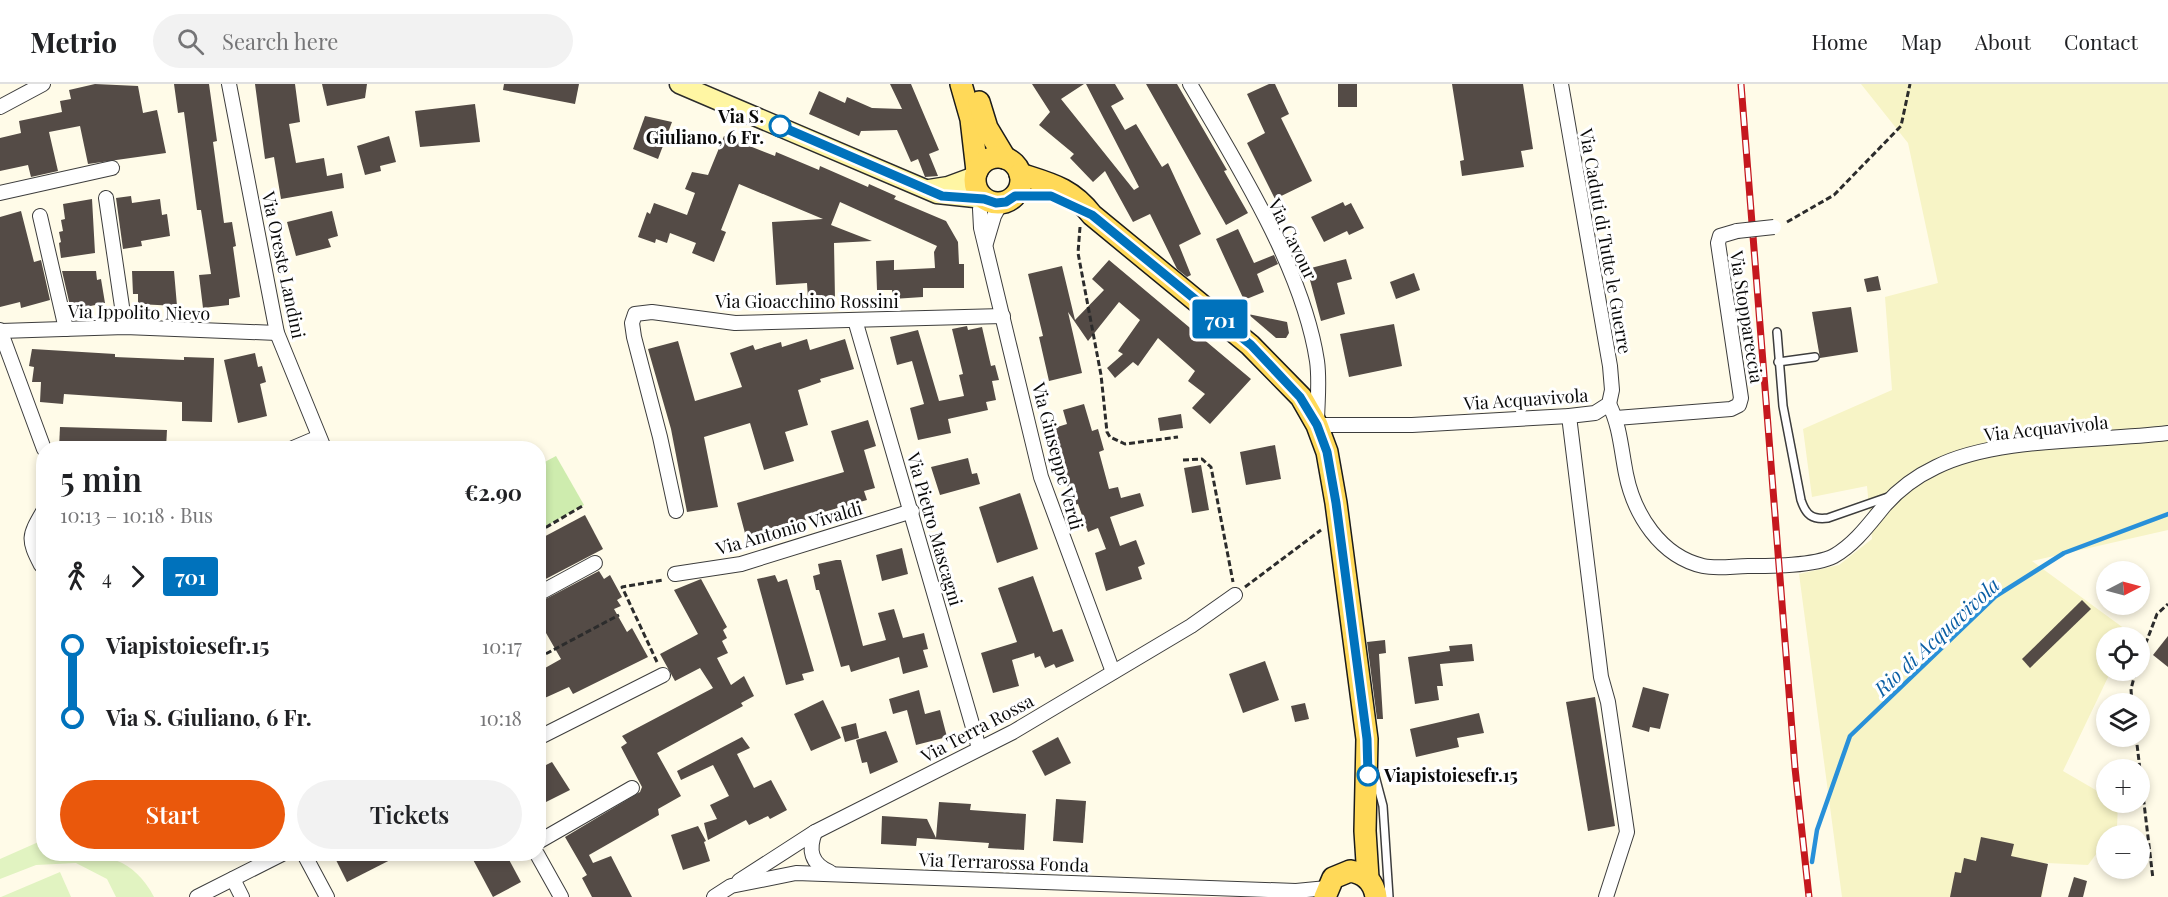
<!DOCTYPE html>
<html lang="en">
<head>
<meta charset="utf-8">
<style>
	:root { --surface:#fff; --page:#f2f2f2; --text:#202124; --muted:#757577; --line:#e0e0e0; --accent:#ea580c }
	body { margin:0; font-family:"Playfair Display",serif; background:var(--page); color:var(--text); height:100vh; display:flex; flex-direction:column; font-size:22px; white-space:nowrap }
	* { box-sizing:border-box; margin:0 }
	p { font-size:20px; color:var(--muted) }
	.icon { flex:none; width:33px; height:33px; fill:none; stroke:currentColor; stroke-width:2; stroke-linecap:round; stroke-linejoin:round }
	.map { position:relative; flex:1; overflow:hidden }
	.details { position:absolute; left:36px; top:357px; width:510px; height:420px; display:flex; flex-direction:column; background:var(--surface); border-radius:24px; box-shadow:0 3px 9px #0003 }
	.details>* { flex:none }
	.badge { padding:0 12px; border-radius:4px; font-size:21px; line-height:39px }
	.needle { width:39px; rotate:84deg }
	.buttons { position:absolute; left:2096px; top:477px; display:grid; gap:12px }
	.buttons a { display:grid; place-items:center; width:54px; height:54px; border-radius:50%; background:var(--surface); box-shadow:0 3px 9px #0003; font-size:30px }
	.map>.badge { position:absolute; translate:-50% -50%; box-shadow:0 0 0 3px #fff }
	.legs { display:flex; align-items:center; gap:9px; height:66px; padding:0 24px; font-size:20px }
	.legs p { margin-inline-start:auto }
	.summary { display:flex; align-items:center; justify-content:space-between; height:102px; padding:0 24px }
	h1 { font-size:33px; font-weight:600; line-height:45px }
	.action { display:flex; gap:12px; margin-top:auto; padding:12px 24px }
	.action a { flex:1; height:69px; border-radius:36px; background:var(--accent); color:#fff; font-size:24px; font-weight:600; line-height:69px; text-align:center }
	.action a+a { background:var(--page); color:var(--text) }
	ul { padding:0 24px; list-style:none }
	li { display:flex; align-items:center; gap:21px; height:72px; font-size:22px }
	li i { display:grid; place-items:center; width:9px; height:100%; margin:0 8px; background:currentColor }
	li i::after { content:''; width:15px; height:15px; margin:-8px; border:4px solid; border-radius:50%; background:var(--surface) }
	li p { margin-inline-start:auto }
	li:first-child i { background:linear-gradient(#0000 50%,currentColor 0) }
	li:last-child i { background:linear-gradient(currentColor 50%,#0000 0) }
	header { display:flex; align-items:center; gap:36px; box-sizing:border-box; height:84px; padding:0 30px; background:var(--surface); border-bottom:2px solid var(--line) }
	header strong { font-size:28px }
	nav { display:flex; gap:33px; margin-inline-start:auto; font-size:21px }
	.search { width:420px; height:54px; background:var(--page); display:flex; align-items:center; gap:15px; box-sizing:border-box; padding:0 21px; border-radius:33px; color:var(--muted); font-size:22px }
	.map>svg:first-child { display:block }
</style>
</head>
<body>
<header>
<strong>Metrio</strong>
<div class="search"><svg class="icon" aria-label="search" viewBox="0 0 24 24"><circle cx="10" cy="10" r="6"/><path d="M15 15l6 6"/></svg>Search here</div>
<nav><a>Home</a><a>Map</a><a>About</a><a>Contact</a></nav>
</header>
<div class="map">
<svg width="2168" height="813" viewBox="0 0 2168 813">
	<rect width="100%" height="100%" fill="#fffbe8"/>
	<polygon fill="#f7f4c6" points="1861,0 2168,0 2168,446 2032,477 2129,548 2126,553 2106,554 2106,586 2111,587 2063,687 2106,712 2106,718 2118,719 2117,743 2110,751 2106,752 2106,757 2088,781 2047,779 2042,813 1842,813 1799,490 1839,481 1872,455 1867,402 1812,413 1803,345 1892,306 1885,213 1938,199 1908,59"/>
	<polygon fill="#ceecae" points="556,372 584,421 539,446 539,381"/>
	<g fill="#e1f3c1">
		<path d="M43,756L44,770C90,770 129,765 154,813H116L107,795L76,779L36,781L0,795V775Z"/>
		<polygon points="60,788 71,813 1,813"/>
	</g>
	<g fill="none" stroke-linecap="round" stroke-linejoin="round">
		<polyline stroke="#2890d9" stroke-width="4.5" points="1812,778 1817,746 1850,652 1996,512 2064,469 2168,430"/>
	</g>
	<g fill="#544b46">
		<polygon points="95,0 138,2 143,29 157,26 166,69 88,80 80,42 49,48 58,87 31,93 28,81 0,87 0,54 21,49 19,37 62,28 60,17 71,15 69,6"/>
		<polygon points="174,0 209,0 217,57 213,58 224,139 232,138 236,162 233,163 240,213 229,215 229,221 203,224 199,191 211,190 201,126 197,126 184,28 178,29"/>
		<polygon points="255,0 295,0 300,38 289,40 296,79 324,74 327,92 342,89 344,104 281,115 274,73 265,75"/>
		<polygon points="322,0 367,0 365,14 327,22"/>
		<polygon points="504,0 579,0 575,20 503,6"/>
		<polygon points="890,0 911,0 939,66 929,70 938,92 925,93 918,75 911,78 897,46 861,47 859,52 809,30 819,7 845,19 847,13 872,24 902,25"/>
		<polygon points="1032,0 1084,0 1061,15 1134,106 1139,103 1086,0 1115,0 1124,15 1111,22 1125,46 1136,40 1162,83 1168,79 1201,150 1179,161 1191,191 1187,193 1177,185 1150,130 1133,138 1105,87 1093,98 1070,74 1074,70 1039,41 1050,28"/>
		<polygon points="1146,0 1177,0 1227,86 1224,87 1248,129 1226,141"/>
		<polygon points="1269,0 1275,0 1289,30 1281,34 1312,97 1275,115 1247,59 1265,49 1247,10"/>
		<rect x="1338" y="0" width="19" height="23"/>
		<polygon points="1452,0 1523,0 1533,65 1521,67 1524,83 1462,92 1460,77 1464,76"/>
		<polygon points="475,20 480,58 420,63 415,27"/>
		<polygon points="645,32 672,38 658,75 633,65"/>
		<polygon points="389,52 396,78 380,82 381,87 365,91 357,62"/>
		<polygon points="724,52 775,72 776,68 819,86 820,82 868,103 869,100 896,112 894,115 946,137 958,158 959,180 964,180 964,204 923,204 923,213 893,215 892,206 877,206 876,177 894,176 894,186 935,184 934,168 937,162 840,118 831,141 872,157 834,159 835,215 808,215 807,199 776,201 772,138 823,135 739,100 721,146 726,148 714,178 692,169 696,159 670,149 667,159 656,155 655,159 638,153 647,128 650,130 654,119 687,131 695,109 685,105 692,88 708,91"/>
		<polygon points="131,112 132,119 160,115 162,131 167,130 170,152 141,157 142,162 123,165 116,114"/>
		<polygon points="92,115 95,169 61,174 59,159 61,158 59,148 63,147 61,136 65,135 63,120"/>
		<polygon points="1343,118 1345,122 1351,119 1364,144 1349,151 1347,147 1324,158 1311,133"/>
		<polygon points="21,127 34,178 41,176 50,216 21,224 20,218 0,223 0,133"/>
		<polygon points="332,127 338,152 328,155 331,163 296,172 287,138"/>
		<polygon points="1238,145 1254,179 1274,171 1278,180 1257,190 1264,208 1244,216 1216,155"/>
		<polygon points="1346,175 1352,195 1337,199 1345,230 1321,237 1307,185"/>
		<polygon points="1109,176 1251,295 1210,340 1192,324 1205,310 1188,297 1195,287 1158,254 1138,282 1133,278 1115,294 1107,284 1123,270 1118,267 1140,236 1119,218 1088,257 1068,228 1082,289 1049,297 1039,253 1043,252 1028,190 1062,182 1075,236 1104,206 1092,195"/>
		<polygon points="62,187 96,187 97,196 101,195 105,219 71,226"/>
		<polygon points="132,187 174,187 177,222 138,220 138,210 133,210"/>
		<polygon points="1414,189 1420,206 1396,215 1390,198"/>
		<polygon points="1878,192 1881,206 1867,208 1864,195"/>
		<polygon points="1851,223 1858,268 1820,274 1812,228"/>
		<polygon points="1248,230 1287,238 1289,249 1286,254 1276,254"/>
		<polygon points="1394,240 1402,282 1349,293 1340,250"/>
		<polygon points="967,242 968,246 982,243 991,282 995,281 999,296 992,297 996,316 986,318 988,326 948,335 951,349 918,356 910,324 924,320 912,277 897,281 890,253 918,246 939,317 964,312 959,291 963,290 952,245"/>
		<polygon points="807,255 810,266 845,255 854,285 820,295 821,298 798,306 808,341 785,348 794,377 764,386 750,339 704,353 718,423 687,428 671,345 648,265 678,257 695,317 742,303 730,269 753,261 755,266 781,258 782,263"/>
		<polygon points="32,265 115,270 115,273 184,276 184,273 214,274 212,338 182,337 182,318 64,310 63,320 40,318 41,298 32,298 34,283 29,282"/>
		<polygon points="255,269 258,283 262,282 266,298 260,300 267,332 238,339 224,276"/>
		<polygon points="1084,320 1092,347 1098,345 1104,366 1099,368 1109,405 1118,403 1121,414 1140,409 1144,422 1110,433 1120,462 1136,456 1145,480 1138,483 1142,495 1106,507 1095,469 1106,465 1098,444 1088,448 1078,420 1073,421 1051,345 1067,340 1063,326"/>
		<polygon points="1181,330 1183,344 1160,347 1158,334"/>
		<polygon points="868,336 876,362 864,366 875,404 864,407 867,416 820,429 821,432 746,453 737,419 844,388 831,347"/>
		<polygon points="60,343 167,346 166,364 59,364"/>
		<polygon points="1275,361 1281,395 1246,401 1240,368"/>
		<polygon points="968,374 972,390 977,389 980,400 940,411 931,383"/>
		<polygon points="1201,381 1209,426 1192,429 1184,384"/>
		<polygon points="1020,409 1038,465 997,479 979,423"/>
		<polygon points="585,431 603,465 538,499 538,456"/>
		<polygon points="902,464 908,490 882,497 876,471"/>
		<polygon points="836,476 841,476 863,562 886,556 878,529 894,525 903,554 924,549 928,565 923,566 928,583 903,590 899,573 851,588 849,581 841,583 819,506 816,506 813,492 820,490 818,480"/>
		<polygon points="599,487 604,495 610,491 622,513 617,516 621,522 614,525 627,548 632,544 648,573 573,610 569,603 538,617 538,588 561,575 546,549 538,553 538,519"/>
		<polygon points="775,491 778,498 787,495 814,587 802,590 804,596 786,601 757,495"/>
		<polygon points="1033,492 1053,548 1062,545 1074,577 1056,584 1054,580 1045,584 1040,572 1035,574 1034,569 1012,576 1019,602 993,609 981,569 1017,558 998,504"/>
		<polygon points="701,495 727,543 723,546 727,554 722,557 728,569 717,574 731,601 744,592 754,612 741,619 743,622 657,669 681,712 658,725 659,731 589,771 593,779 611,772 632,813 592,813 582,794 587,791 565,753 640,708 642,703 621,663 627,659 622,652 713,604 700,584 675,597 660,570 698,550 674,506"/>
		<polygon points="2082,516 2091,525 2030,584 2022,575"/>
		<polygon points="2168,552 2168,583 2153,571"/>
		<polygon points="1385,556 1386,569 1379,570 1383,635 1377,635 1367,558"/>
		<polygon points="1472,560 1474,577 1440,580 1443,602 1437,602 1439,616 1415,620 1408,573 1450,567 1449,562"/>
		<polygon points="1265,577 1279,616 1243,629 1229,590"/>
		<polygon points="1643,603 1669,610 1660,645 1650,643 1649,648 1632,643"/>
		<polygon points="919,606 925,630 940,626 947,653 916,661 907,626 893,630 889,615"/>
		<polygon points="1595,613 1615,742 1588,747 1566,618"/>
		<polygon points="823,616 841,654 811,667 794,630"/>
		<polygon points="1305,619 1309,635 1295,638 1291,622"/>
		<polygon points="1479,629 1484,649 1457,654 1459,663 1416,673 1410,645"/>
		<polygon points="856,639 859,654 845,658 841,643"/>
		<polygon points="886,647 898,678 870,690 867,678 862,679 856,656"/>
		<polygon points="742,653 750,664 737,670 754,704 771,696 787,726 770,735 768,732 749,741 746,736 708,756 704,739 717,735 710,721 729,712 713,681 681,696 677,687"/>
		<polygon points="1058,653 1071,679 1045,692 1032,667"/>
		<polygon points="552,678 570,706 538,722 538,685"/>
		<polygon points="1056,715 1086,717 1083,759 1053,757"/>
		<polygon points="939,718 971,720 970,726 1026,730 1024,766 988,764 989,759 917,754 916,762 881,760 882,732 927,735 936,754"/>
		<polygon points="698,742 706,757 704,758 710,777 683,786 671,751"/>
		<polygon points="1981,753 2014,760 2011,772 2048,780 2041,813 1950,813 1955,788 1961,789 1964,774 1976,777"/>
		<polygon points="333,770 402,770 347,798"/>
		<polygon points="470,770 506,770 521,798 493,813"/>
		<polygon points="2074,793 2087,797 2083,813 2068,813"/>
	</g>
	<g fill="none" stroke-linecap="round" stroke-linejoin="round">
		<g stroke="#3d3d3d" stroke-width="10">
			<g id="lane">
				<path d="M1777,248L1783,322L1801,416C1806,431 1812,436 1828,434L1891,412"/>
				<polyline points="1778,278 1815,273"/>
				<polyline points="1374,688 1383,722 1389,813"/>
			</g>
		</g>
		<g stroke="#3d3d3d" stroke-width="16">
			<g id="street">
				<polyline points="229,0 277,249 324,364"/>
				<path d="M1190,0C1237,80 1303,185 1317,277C1320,298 1317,320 1317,341H1412L1569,332L1595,329L1609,320L1612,306L1610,282L1561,0"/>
				<polyline points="0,23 43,0"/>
				<polyline points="0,109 112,84"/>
				<polyline points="106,114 125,243"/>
				<polyline points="984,115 980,125 981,144 1041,393 1113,588"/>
				<polyline points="40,132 66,245"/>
				<polyline points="986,159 994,132 1001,119"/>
				<polyline points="855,236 979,664"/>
				<polyline points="0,246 44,365"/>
				<polyline points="1,247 125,243 277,249"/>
				<path d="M1609,320C1620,342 1621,365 1626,390C1634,430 1660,472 1703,482C1717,485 1734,482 1748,482C1771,482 1814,482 1834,472C1855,460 1870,439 1885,421C1899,405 1917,392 1936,383C1998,352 2098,358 2168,349"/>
				<polyline points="1569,332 1601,593 1608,618 1627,748 1606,813"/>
				<polyline points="1616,334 1731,325 1739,321 1741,314 1718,159 1720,152 1737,147"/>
				<polyline points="293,364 319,353"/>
				<polyline points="676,427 660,353 634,253 632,239 635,230 652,228 735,239 1003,232"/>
				<path d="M41,481C27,454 29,452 44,426"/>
				<polyline points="675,490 741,480 912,427"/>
				<polyline points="538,510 595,479"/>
				<polyline points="538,654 663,591"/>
				<path d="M815,748C808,766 811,780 830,788"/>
				<polyline points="538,758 632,704"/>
				<polyline points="304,770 327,813"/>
				<polyline points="537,770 561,813"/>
				<polyline points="233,795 242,813"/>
				<polyline points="739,797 815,748 1013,648 1191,542 1235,511"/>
				<polyline points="197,813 282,770"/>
				<polyline points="714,813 731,802 796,789 1296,807 1327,804"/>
			</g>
		</g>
		<g stroke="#2c2c2c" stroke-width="21">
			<g id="secondary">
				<polyline points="679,0 937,110 984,115"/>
				<polyline points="929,105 948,102 975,92"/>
			</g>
		</g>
		<g stroke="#1b1b1b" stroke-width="24">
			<g id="primary">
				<polyline points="961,0 971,35 977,87"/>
				<polyline points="979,18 987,44 1005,74"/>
				<circle cx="998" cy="96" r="23"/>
				<path d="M1020,90C1051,100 1071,104 1092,131L1250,261L1301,313L1317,341L1327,368L1336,419L1367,655L1365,747L1368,794"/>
				<path d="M1325,813L1333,794L1350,787C1365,789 1374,798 1376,813"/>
			</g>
		</g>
		<g stroke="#2c2c2c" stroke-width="3" stroke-dasharray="6 3" stroke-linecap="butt">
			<polyline points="1787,138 1834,111 1901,42 1910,0"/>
			<polyline points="1080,143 1078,169 1101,291 1107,348 1110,353 1125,360 1178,353"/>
			<polyline points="1183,376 1202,375 1211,383 1233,498"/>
			<polyline points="538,448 584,421"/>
			<polyline points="1245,503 1321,446"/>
			<polyline points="538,574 619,531"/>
			<polyline points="2139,577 2157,530 2168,520"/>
			<polyline points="657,578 622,503 663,496"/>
			<polyline points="2132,620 2131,605 2136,586"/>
			<polyline points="2136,652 2153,795"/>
			<polyline points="39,678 44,676"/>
		</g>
		<use href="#lane" stroke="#fff" stroke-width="7"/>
		<use href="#street" stroke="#fff" stroke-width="14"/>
		<use href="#secondary" stroke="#fff6a3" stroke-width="18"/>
		<use href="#primary" stroke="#ffd958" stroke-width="21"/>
		<g stroke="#c5181e" stroke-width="7">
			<polyline id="rail" points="1741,0 1795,684 1809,813"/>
		</g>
		<use href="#rail" stroke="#fff" stroke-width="4.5" stroke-dasharray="14" stroke-linecap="butt"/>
		<g stroke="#3d3d3d" stroke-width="16" stroke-linecap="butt">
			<polyline id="street-bridge" points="1737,147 1774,143"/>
		</g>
		<use href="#street-bridge" stroke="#fff" stroke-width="14"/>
	</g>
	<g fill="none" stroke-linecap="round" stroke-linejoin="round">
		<g stroke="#fff" stroke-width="14">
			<polyline id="line-1" points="780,42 942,112 984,115 996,119 1006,118 1015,112 1051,112 1092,131 1251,261 1300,313 1317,341 1327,368 1336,419 1367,655 1368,691"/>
		</g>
		<use href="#line-1" stroke="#0072bc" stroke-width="9"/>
	</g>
	<g fill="#fff" stroke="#0072bc" stroke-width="3">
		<circle cx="780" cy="42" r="10"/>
		<circle cx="1368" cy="691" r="10"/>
	</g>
	<g text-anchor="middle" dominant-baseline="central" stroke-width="6" stroke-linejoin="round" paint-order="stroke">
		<g font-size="18" font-weight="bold" fill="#0a0a0a" stroke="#fff" text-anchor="end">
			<text x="764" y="32">Via S.<tspan x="764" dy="21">Giuliano, 6 Fr.</tspan></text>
			<text x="1384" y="691" text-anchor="start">Viapistoiesefr.15</text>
		</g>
		<g font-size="18" fill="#0a0a0a" stroke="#fff">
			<text transform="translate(1293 155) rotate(64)">Via Cavour</text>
			<text transform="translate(1606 157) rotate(80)">Via Caduti di Tutte le Guerre</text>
			<text transform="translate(284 181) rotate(78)">Via Oreste Landini</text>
			<text x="807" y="217">Via Gioacchino Rossini</text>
			<text transform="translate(139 228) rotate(1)">Via Ippolito Nievo</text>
			<text transform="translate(1747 233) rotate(81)">Via Stoppareccia</text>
			<text transform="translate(1526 315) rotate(-4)">Via Acquavivola</text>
			<text transform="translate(2046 344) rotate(-6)">Via Acquavivola</text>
			<text transform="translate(1058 372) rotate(75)">Via Giuseppe Verdi</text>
			<text transform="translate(789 444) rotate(-16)">Via Antonio Vivaldi</text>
			<text transform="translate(935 445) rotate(74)">Via Pietro Mascagni</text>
			<text transform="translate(977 644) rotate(-28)">Via Terra Rossa</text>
			<text transform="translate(1004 778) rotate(2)">Via Terrarossa Fonda</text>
		</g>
		<g font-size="20" font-style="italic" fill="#0b5fa5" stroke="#fff">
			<text transform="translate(1936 552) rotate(-43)">Rio di Acquavivola</text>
		</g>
	</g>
</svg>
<div class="buttons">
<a><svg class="needle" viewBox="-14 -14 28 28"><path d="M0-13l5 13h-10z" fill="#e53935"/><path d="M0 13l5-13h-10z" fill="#757577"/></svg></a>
<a><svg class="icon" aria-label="locate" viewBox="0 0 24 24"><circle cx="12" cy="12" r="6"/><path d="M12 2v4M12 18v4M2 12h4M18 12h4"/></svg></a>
<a><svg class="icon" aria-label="layers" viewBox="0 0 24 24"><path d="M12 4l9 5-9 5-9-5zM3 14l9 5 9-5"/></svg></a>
<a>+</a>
<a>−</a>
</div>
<b class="badge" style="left:1220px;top:235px;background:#0072bc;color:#fff">701</b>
<section class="details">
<div class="summary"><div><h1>5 min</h1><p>10:13 – 10:18 · Bus</p></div><b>€2.90</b></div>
<div class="legs"><svg class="icon" aria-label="walk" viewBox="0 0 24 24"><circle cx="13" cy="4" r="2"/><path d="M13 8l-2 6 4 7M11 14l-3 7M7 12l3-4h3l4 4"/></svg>4<svg class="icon" aria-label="forward" viewBox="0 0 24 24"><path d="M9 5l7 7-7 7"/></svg><b class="badge" style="background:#0072bc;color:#fff">701</b></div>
<ul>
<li><i style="color:#0072bc"></i><b>Viapistoiesefr.15</b><p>10:17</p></li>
<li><i style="color:#0072bc"></i><b>Via S. Giuliano, 6 Fr.</b><p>10:18</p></li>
</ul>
<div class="action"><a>Start</a><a>Tickets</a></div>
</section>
</div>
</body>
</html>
